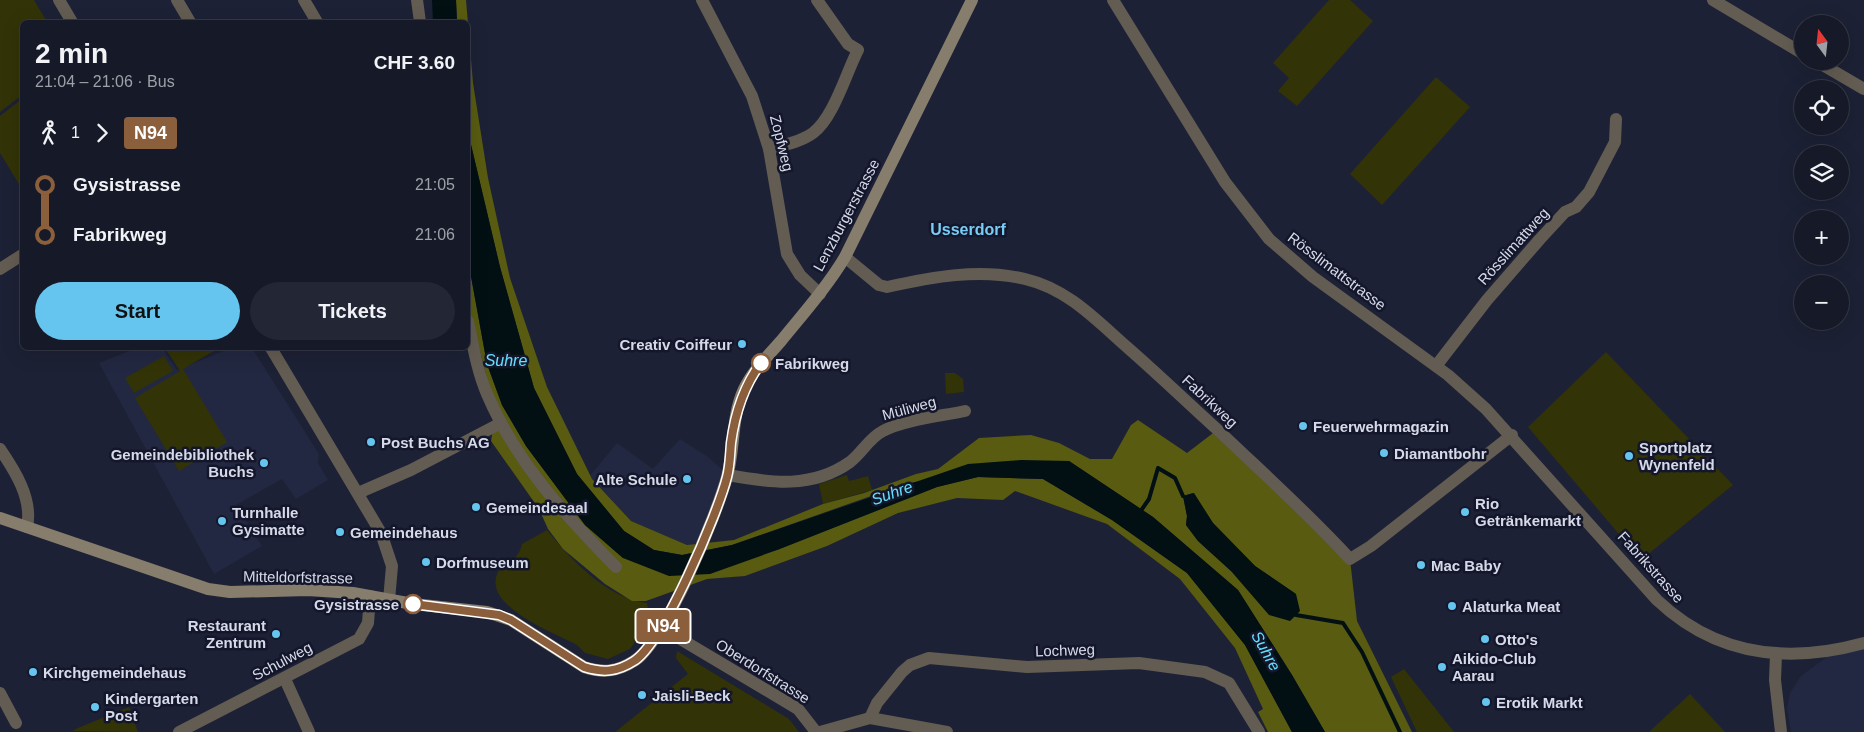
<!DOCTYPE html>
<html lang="en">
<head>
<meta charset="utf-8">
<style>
	:root { --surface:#161928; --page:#232634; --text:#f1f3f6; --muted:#9ea0a8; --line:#353845; --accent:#65c5ee }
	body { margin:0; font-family:Helvetica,sans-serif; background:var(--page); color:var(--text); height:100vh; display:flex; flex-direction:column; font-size:19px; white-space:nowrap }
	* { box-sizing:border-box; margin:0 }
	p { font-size:16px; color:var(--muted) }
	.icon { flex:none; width:28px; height:28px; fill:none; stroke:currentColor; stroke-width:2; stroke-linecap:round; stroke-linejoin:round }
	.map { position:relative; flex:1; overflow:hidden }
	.panel { position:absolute; left:20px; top:20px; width:450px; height:330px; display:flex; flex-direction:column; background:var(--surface); border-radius:8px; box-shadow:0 5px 20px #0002,0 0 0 1px var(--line) }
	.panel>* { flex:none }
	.badge { padding:0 10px; border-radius:4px; font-size:18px; line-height:32px }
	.needle { width:32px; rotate:345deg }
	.fabs { position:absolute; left:1794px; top:15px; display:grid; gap:10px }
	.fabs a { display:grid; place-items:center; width:55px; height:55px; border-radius:50%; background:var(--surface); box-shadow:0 5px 20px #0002,0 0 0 1px var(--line); font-size:25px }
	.map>.badge { position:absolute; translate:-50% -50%; box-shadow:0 0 0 2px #fff }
	.legs { display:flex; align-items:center; gap:8px; height:55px; padding:0 15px; font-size:16px }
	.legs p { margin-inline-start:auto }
	.headline { display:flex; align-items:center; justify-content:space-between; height:85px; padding:0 15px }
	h1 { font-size:28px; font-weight:700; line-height:38px }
	.action { display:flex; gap:10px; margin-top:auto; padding:10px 15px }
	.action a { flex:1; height:58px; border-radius:30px; background:var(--accent); color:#111; font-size:20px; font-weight:700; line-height:58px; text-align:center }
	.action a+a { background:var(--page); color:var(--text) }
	ul { padding:0 15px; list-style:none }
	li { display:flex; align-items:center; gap:18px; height:50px; font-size:19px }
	li i { display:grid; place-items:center; width:8px; height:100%; margin:0 6px; background:currentColor }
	li i::after { content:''; width:12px; height:12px; margin:-6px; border:4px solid; border-radius:50%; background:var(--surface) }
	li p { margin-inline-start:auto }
	li:first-child i { background:linear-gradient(#0000 50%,currentColor 0) }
	li:last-child i { background:linear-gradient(currentColor 50%,#0000 0) }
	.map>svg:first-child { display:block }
</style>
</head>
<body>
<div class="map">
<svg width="1864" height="732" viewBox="0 0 1864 732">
	<rect width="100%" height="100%" fill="#1d2135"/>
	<g fill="#232842">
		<polygon points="137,348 162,348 177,370 231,348 252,348 319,454 318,463 328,480 296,499 282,479 236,505 262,546 214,574 99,363"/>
		<polygon points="680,439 708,457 728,475 701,544 687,545 631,521 590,476 617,443 653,469"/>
		<polygon points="1864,643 1864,732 1791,732 1787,708 1790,693 1801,676 1835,651"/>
	</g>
	<g fill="#323307">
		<polygon points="0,0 34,0 47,22 22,22 22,95 0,112"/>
		<polygon points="1329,0 1350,0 1373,21 1297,106 1278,91 1289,78 1273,63"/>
		<polygon points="1436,77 1470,107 1382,205 1350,174"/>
		<polygon points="22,99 22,189 0,153 0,116"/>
		<polygon points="165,348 219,348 183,369 227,442 179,471 135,398 180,371"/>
		<polygon points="1606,352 1733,485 1641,560 1528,427"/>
		<polygon points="164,356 173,371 134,393 125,378"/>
		<polygon points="945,373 955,373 963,379 964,392 946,394"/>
		<polygon points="847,475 849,481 868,476 872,490 823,504 819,484"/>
		<path d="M547,530C571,560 607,598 647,603L650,620L630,649L608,659L585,653L577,645C555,633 481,606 498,572C505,559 517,565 522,544Z"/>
		<polygon points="677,651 789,719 799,732 615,732 688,674 676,658"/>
		<polygon points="1404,669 1454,732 1417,732 1391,677"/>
		<polygon points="1690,694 1725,732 1649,732"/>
		<polygon points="129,707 138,732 72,731 78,728"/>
	</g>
	<g fill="#585b10" fill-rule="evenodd">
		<path d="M456,0H466L473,83L488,178L510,278L547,387L592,479L631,521L687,545L734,540L823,504L864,493L916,474L938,469L979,438L1031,435L1059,443L1090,459H1112L1131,425L1138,420L1187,453L1217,430L1350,559L1357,621L1412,732H1325L1292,675L1238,590L1153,517L1069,461L908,483L732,545L682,555L654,550L624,531L577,474L534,388L500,267L468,132V22H457ZM1193,493L1213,523L1255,566L1296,594L1231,571L1198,541L1186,525L1187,516L1183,496Z"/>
		<polygon points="468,260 487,364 502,405 526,446 585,525 623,558 777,550 937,487 978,477 1043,479 1112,520 1187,573 1245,645 1292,732 1268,732 1258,712 1263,709 1235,648 1180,579 1107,524 1015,491 1003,500 957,498 898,513 827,546 745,576 707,579 646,601 632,601 605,584 563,549 548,529 539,509 491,441 496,413 469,308"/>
	</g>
	<g fill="#020f13">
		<polygon points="432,0 456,0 457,22 433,22"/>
		<polygon points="468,132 500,267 534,388 577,474 624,531 654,550 682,555 732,545 968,464 1021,460 1069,461 1153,517 1238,590 1292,675 1325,732 1292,732 1245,645 1187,573 1112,520 1043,479 978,477 937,487 777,550 710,574 669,576 623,558 585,525 526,446 502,405 487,364 468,260"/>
		<polygon points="1194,493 1213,523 1255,566 1296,594 1300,611 1290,621 1269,615 1231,571 1198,541 1186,525 1187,516 1183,496"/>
	</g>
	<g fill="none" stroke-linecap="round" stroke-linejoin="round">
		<g stroke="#020f13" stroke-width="4">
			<polyline points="1140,512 1149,499 1158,468 1175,478 1183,496"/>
			<polyline points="1296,615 1343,623 1362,652 1400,732"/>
		</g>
		<g stroke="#625c52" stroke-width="12">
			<polyline points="177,0 190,22"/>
			<polyline points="304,0 317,22"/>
			<polyline points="417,0 420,22"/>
			<polyline points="702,0 752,96 769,149 787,254 800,275 820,294"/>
			<path d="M1113,0L1225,182L1269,239L1313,277L1448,375L1486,409L1657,600C1716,656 1788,664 1864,643"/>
			<polyline points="1713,0 1802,53"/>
			<polyline points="1816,61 1864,89"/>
			<path d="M769,149C783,145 801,142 813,133C834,117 846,73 858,50L848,44L817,0"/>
			<path d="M845,257L879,285L887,287C932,277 979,268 1025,279C1068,289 1096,320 1128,348C1159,375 1189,404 1220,432C1264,474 1309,514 1350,559L1371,546L1512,435"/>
			<polyline points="0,269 22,255"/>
			<path d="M468,321C473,345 477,371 487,394C516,462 565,515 616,567"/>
			<polyline points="1436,366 1487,300 1540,239 1565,212 1576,207 1589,192 1615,142 1616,119"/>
			<path d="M0,449C15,471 33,499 27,527"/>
			<path d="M728,475C771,483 812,489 850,462C862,453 869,438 883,431C903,420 942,416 965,411"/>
			<polyline points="358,493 411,470 501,423"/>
			<polyline points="662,628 798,709 816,732"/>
			<polyline points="1776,654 1775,680 1781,732"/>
			<polyline points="285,679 309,732"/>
			<polyline points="0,693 16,723"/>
			<polyline points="870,718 877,703 902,672 910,665 929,658 1027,667 1139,663 1205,672 1229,683 1259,732"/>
			<polyline points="179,732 359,639 368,623 370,596"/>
			<polyline points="820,732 870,718 947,732"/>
		</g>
		<g stroke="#625c52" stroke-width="12">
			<polyline points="59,0 72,22"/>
			<polyline points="271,348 381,533 392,566 389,600"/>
		</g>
		<path stroke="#867d6c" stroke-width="12" d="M0,518L208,589L230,592L308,590L353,593L413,604L487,612L511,620L584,667C602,673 617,672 634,661C664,643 717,514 727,477C735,448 731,417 744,389C753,370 768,356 781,341C803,314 827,287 845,257L972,0"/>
	</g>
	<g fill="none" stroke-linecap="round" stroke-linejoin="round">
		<g stroke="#fff" stroke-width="11">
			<path id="line-1" d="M413,604L499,615L511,620L584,667C603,673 617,672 634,661C663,643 718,513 727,477C730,466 730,454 731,443C735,413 743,387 761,363"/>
		</g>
		<use href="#line-1" stroke="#8b5e3c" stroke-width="8"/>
	</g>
	<g fill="#65c5ee" stroke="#14172b" stroke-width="2">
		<circle cx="742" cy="344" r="5"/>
		<circle cx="1303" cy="426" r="5"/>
		<circle cx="371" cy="442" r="5"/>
		<circle cx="1384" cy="453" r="5"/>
		<circle cx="1629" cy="456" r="5"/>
		<circle cx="264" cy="463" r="5"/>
		<circle cx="687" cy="479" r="5"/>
		<circle cx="476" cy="507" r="5"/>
		<circle cx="1465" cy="512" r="5"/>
		<circle cx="222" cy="521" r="5"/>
		<circle cx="340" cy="532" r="5"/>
		<circle cx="426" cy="562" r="5"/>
		<circle cx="1421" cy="565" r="5"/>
		<circle cx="1452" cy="606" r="5"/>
		<circle cx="276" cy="634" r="5"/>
		<circle cx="1485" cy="639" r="5"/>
		<circle cx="1442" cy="667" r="5"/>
		<circle cx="33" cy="672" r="5"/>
		<circle cx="642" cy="695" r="5"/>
		<circle cx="1486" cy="702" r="5"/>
		<circle cx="95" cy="707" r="5"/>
	</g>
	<g fill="#fff" stroke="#8b5e3c" stroke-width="2.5">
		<circle cx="761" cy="363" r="9"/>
		<circle cx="413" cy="604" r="9"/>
	</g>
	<g text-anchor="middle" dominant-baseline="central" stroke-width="5" stroke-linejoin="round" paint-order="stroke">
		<g font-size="15" fill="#d6dae8" stroke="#14172b">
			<text transform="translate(782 143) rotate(76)">Zopfweg</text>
			<text transform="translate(846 215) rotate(-62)">Lenzburgerstrasse</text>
			<text transform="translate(1513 246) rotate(-48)">Rösslimattweg</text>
			<text transform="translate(1337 271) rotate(37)">Rösslimattstrasse</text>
			<text transform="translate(1210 401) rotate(43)">Fabrikweg</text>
			<text transform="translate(909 408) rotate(-15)">Müliweg</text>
			<text transform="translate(1651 567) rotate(48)">Fabrikstrasse</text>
			<text transform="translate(298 577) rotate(1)">Mitteldorfstrasse</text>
			<text transform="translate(1065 650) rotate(-2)">Lochweg</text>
			<text transform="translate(282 661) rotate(-28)">Schulweg</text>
			<text transform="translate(763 671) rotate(32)">Oberdorfstrasse</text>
		</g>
		<g font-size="15" font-weight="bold" fill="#d6dae8" stroke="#14172b" text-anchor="start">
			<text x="732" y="344" text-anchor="end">Creativ Coiffeur</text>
			<text x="1313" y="426">Feuerwehrmagazin</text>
			<text x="381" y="442">Post Buchs AG</text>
			<text x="1639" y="447">Sportplatz<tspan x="1639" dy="17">Wynenfeld</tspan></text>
			<text x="1394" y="453">Diamantbohr</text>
			<text x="254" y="454" text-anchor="end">Gemeindebibliothek<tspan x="254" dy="17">Buchs</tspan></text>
			<text x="677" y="479" text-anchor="end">Alte Schule</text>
			<text x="1475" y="503">Rio<tspan x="1475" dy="17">Getränkemarkt</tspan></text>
			<text x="486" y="507">Gemeindesaal</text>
			<text x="232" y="512">Turnhalle<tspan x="232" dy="17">Gysimatte</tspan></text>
			<text x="350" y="532">Gemeindehaus</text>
			<text x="436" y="562">Dorfmuseum</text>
			<text x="1431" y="565">Mac Baby</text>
			<text x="1462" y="606">Alaturka Meat</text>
			<text x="266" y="625" text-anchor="end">Restaurant<tspan x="266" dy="17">Zentrum</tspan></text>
			<text x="1495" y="639">Otto's</text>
			<text x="1452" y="658">Aikido-Club<tspan x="1452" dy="17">Aarau</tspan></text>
			<text x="43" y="672">Kirchgemeindehaus</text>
			<text x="652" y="695">Jaisli-Beck</text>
			<text x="105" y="698">Kindergarten<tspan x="105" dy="17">Post</tspan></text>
			<text x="1496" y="702">Erotik Markt</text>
		</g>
		<g font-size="15" font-weight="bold" fill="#d6dae8" stroke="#14172b" text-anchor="start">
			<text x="775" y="363">Fabrikweg</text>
			<text x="399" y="604" text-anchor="end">Gysistrasse</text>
		</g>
		<g font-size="16" font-weight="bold" fill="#77cdf5" stroke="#14172b">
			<text x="968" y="229">Usserdorf</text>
		</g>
		<g font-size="16" font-style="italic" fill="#64e0fe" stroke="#14172b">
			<text x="506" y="360">Suhre</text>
			<text transform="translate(892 493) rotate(-20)">Suhre</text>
			<text transform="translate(1266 651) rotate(61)">Suhre</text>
		</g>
	</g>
</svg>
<div class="fabs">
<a><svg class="needle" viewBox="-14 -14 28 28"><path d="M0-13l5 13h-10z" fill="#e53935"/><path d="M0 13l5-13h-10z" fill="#9ea0a8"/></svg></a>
<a><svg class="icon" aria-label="locate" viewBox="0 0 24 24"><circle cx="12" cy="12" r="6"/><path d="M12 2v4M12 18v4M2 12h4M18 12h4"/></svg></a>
<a><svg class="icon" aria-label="layers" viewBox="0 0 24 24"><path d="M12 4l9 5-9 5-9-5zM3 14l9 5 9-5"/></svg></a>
<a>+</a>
<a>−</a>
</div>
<b class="badge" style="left:663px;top:626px;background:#8b5e3c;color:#fff">N94</b>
<section class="panel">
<div class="headline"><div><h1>2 min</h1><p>21:04 – 21:06 · Bus</p></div><b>CHF 3.60</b></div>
<div class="legs"><svg class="icon" aria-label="walk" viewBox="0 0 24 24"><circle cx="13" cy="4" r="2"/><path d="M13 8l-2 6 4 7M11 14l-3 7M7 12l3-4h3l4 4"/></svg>1<svg class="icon" aria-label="forward" viewBox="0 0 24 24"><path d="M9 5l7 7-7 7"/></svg><b class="badge" style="background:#8b5e3c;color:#fff">N94</b></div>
<ul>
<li><i style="color:#8b5e3c"></i><b>Gysistrasse</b><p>21:05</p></li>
<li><i style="color:#8b5e3c"></i><b>Fabrikweg</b><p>21:06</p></li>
</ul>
<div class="action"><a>Start</a><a>Tickets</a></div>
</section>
</div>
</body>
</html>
